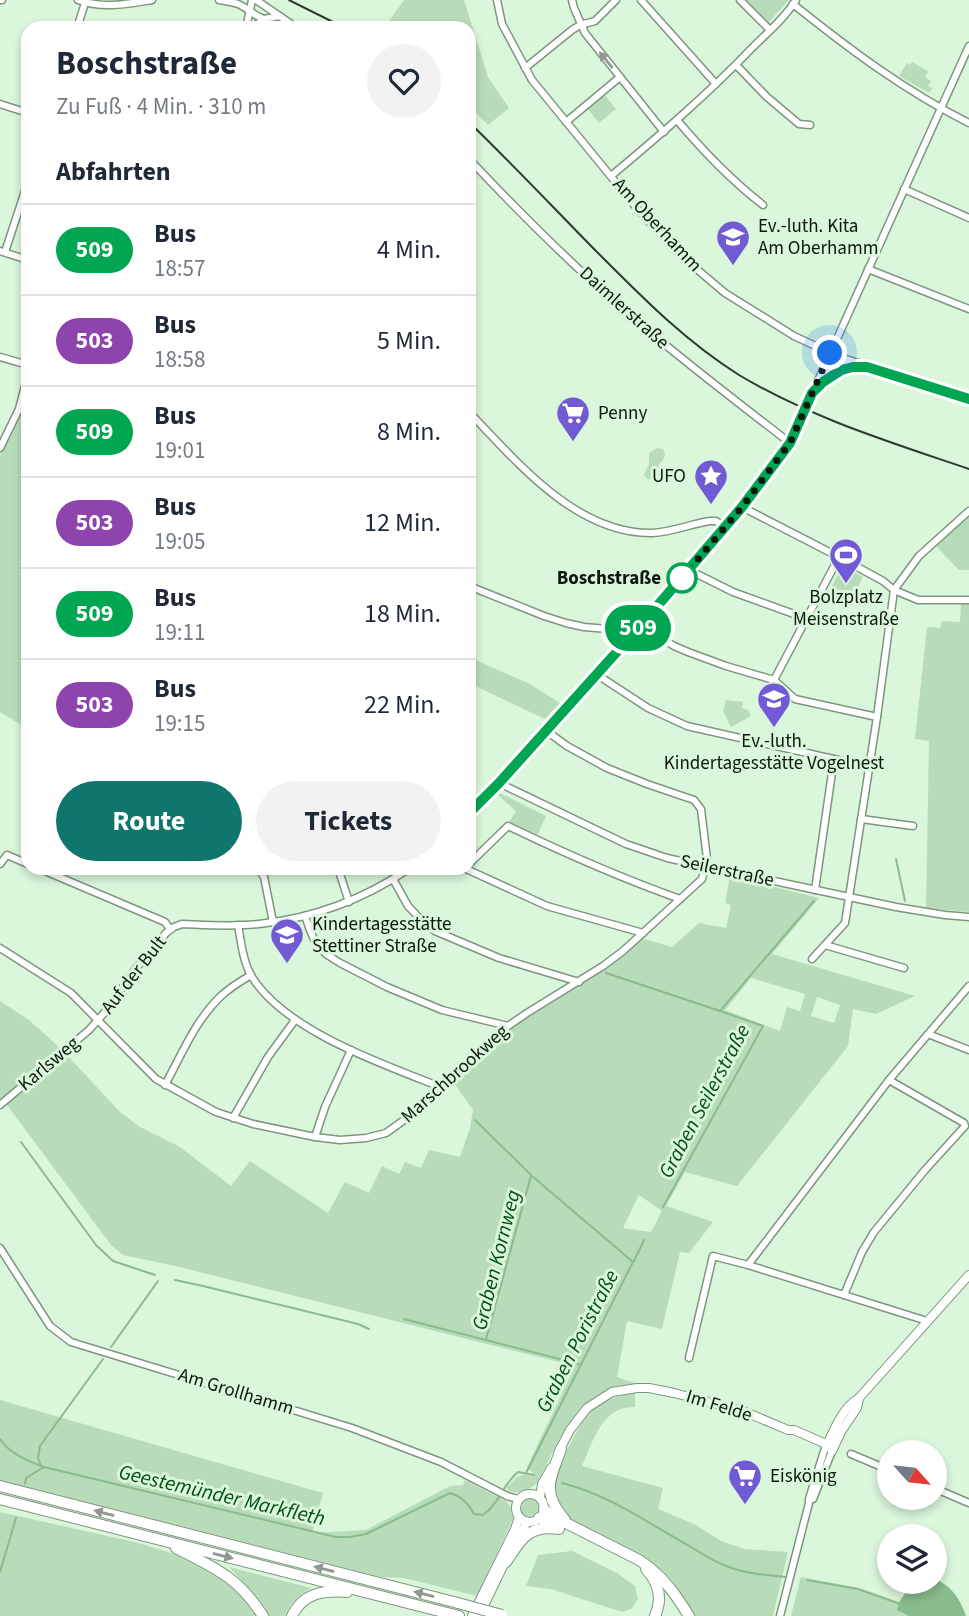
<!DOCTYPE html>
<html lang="de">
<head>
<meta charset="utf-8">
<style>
	:root { --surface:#fff; --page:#f2f2f3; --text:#1f2937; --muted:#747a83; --line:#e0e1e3; --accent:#0f766e }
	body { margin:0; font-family:"Source Sans 3",sans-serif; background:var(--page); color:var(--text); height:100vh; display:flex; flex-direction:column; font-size:26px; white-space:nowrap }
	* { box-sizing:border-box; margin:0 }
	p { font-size:23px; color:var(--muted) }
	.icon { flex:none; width:38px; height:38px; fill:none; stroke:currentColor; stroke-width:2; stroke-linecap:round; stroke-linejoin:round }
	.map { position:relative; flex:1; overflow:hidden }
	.side { position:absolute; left:21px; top:21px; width:455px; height:854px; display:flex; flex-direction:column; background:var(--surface); border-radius:21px; box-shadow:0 4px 10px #0003 }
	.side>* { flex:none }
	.badge { padding:0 14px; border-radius:23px; font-size:24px; line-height:46px }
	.needle { width:46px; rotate:117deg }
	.tools { position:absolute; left:877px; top:1440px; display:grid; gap:14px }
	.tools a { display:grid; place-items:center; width:70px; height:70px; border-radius:50%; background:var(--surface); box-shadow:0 4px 10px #0003; font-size:35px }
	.you { position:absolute; width:35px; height:35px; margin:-18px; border:5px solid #fff; border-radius:50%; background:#1a73e8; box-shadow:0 0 0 10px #1a73e833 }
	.map>.badge { position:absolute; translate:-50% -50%; box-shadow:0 0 0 4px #fff }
	h2 { padding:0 35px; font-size:26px; line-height:63px }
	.round { display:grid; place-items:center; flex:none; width:74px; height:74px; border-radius:37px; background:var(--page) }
	.head { display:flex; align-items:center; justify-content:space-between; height:119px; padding:0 35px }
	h1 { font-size:33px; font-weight:700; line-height:52px }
	.button { display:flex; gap:14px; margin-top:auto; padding:14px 35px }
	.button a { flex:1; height:80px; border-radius:42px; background:var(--accent); color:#fff; font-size:28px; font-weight:700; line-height:80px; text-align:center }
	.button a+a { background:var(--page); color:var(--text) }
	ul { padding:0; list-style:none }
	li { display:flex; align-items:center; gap:21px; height:91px; padding:0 35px; border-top:2px solid var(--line) }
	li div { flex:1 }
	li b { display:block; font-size:26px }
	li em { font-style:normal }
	li .badge { min-width:77px; font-weight:700; text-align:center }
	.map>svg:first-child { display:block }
</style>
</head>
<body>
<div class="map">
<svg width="969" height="1616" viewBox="0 0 969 1616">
	<rect width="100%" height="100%" fill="#daf6db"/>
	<g fill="#b8dcb9" fill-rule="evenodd">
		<polygon points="404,0 464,0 488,77 509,108 488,125 469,106 469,28 384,28"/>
		<polygon points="746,0 789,0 768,23"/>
		<polygon points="912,62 928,71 925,77 931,81 928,86 932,88 929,93 899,76 907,63 910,65"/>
		<polygon points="604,94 616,109 599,123 587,108"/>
		<polygon points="28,411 28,413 25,414 28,417 28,729 0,712 0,455 23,412"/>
		<path d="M657,448L663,449C667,456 664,460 658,465L661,470L662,475L659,480L647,479L644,474L649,465V453Z"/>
		<polygon points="969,517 969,570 959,570 936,546"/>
		<polygon points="843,566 863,577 849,604 828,593"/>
		<polygon points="961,604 969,604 969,912 926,908 929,741 915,739 927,627 940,628 942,621 960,622"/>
		<polygon points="469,657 530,684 560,703 545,719 469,683"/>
		<polygon points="726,700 743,702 742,708 748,710 751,716 731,727 723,711"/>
		<polygon points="500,793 546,816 537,836 509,822 516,811 497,794"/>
		<path d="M730,876L819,898L772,954L915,996L876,1014L853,1009L848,1046L737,1186L685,1172L666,1206L713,1222L689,1253L680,1252L662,1329L627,1321L617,1377L638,1384C629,1385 619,1386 610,1389C571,1404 555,1449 537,1483C529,1490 518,1495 508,1491L507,1487C518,1476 518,1473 533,1476L534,1474L527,1467L575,1366L175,1266L123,1255L111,1245L7,1105L66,1054L120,1112L140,1127L180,1147L231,1186L250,1161L328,1213L345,1182L369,1193L382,1166L399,1174L405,1162L421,1168L429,1150L460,1157L470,1128L473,1110L452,1080L507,1031L604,970L641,938L672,947L699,923L726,928L731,905L725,903ZM751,978L805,994L800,1011L787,1007L780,1031L725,1010ZM817,997L840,1005L834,1023L811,1016ZM639,1195L662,1211L651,1232L623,1228Z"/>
		<polygon points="0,1001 29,1020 61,1049 0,1101"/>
		<path d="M631,1393H635V1407C602,1406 593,1441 582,1466L663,1488L658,1509L694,1524L721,1541L745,1549L788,1552L773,1616H695L673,1581L663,1571L630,1549L572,1520L558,1508L553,1485L560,1462L583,1420C595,1404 612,1397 631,1393Z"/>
		<polygon points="0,1400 323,1493 312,1533 366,1530 450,1486 463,1485 465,1480 507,1502 510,1506 513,1519 477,1596 404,1578 381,1577 0,1480"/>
		<circle cx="529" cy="1507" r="10"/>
		<path d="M0,1512C33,1519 66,1527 99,1534C140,1543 180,1552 216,1574C233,1584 244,1600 256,1616H0Z"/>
		<polygon points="572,1551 617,1573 635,1586 638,1599 631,1609 622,1612 551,1589 526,1586 538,1555"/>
		<path d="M229,1567L311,1588C299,1595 290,1602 285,1616H269L258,1598Z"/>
		<polygon points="801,1577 859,1588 899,1602 898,1610 909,1616 791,1616"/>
	</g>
	<path fill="#8abb8d" d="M935,1579C952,1586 960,1599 966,1616H909L897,1610C899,1597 908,1592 915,1582H934Z"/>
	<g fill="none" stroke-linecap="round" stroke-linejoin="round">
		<g stroke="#8abb8d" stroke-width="2">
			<polyline points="896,859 905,901"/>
			<polyline points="606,973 720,1011"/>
			<polyline points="475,1120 532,1176 633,1262 526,1473"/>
			<polyline points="21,1142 96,1245 113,1261 155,1275"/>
			<polyline points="663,1207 763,1026 720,1011 814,901"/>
			<polyline points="634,1261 644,1240"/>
			<polyline points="175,1280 203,1286 358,1324 369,1329"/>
			<polyline points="404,1319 579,1364"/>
			<polyline points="486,1339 531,1176"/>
			<polyline points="111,1347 158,1281"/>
			<path d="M0,1439C10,1454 28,1461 44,1467L336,1537H350L366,1534L450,1493C461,1496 469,1504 474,1514L483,1515C499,1504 503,1484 518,1472L534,1475"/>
			<polyline points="41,1466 38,1458 40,1446 103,1359"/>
			<path d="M562,1483C612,1496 646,1522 691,1547C703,1554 716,1563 729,1567C747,1574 767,1575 787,1577"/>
			<polyline points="25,1484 26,1478 44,1467"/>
			<polyline points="0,1572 16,1518"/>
			<polyline points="807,1580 858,1589 900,1604"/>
		</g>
		<g stroke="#7d967e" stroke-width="9">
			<g id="minor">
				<polyline points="0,0 2,0"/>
				<path d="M78,0C103,9 127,4 152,0"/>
				<path d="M219,0C225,1 232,2 238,4C248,8 254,16 264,19"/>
				<polyline points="256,0 297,28"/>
				<polyline points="497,0 502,24 532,80 640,212 680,255 725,293 794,336 837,356 969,400"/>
				<polyline points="572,0 574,8 585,33 664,132"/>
				<polyline points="641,0 716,84"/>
				<polyline points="740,0 770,30"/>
				<path d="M793,4C849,49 905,91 969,123"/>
				<polyline points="77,28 85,3"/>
				<polyline points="246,28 252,0"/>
				<polyline points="252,28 264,19 280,16"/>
				<polyline points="736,65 767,97 799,124 810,125"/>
				<polyline points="525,68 572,30 580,25 595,21 616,0"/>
				<polyline points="0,104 28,113"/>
				<path d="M677,120C703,151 731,180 763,205"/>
				<polyline points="566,122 620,77"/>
				<path d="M469,159C518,211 569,262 623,309C676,356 734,399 790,443"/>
				<path d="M611,176C660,135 708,94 752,48C767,33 785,18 796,0"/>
				<polyline points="904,189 969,218"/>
				<polyline points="0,251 28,260"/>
				<polyline points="5,252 28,182"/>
				<polyline points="868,269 969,309"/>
				<polyline points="0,357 28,365"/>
				<path d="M816,389C829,376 843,367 861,367"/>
				<path d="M469,412C517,462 576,534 652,533C673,532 690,524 710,521H716L725,527"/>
				<polyline points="0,448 19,409 25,386 28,363"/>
				<polyline points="742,507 839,557 883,581 894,590 918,600 969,600"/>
				<polyline points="689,570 733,592 805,618"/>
				<polyline points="469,586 544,616 566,623 584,627 608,629 616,632 626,642"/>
				<polyline points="641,625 674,646 688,652 726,666 774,680 795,699 877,717"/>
				<polyline points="596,674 648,708 687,726 869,767"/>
				<polyline points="774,680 839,557"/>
				<polyline points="499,783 626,844 667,858 896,907 945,915 969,917"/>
				<polyline points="469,813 499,783 661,602 742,507 790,443 969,46"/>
				<polyline points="861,819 913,826"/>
				<polyline points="0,864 7,855 28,864"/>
				<path d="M469,864L508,826C564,853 621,878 680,899"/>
				<polyline points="38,868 165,922 170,929"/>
				<polyline points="258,868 264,877 273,922"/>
				<polyline points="338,868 349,902"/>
				<polyline points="464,868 547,906 643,933"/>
				<polyline points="393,879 408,906 425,924 435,931 499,958 579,982"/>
				<polyline points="815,890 834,759"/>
				<polyline points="305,916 310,930 316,944 326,954 340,963 387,987 442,1010 508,1026"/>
				<path d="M238,925C241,942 243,962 252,977C286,1031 382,1064 441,1087"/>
				<polyline points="825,945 904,968"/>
				<polyline points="0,948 71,993 156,1079 216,1112 253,1124 315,1137 340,1140 366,1138 386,1133 418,1110 446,1082 508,1026 527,1013 603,966 623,951 702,879 707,859 701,809 694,800 647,784 607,768 567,746 545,730"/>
				<polyline points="812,959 845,923 877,717 894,590 919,556 969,511"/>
				<polyline points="928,1034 969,1050"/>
				<path d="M165,1085C181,1056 195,1021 220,997C229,988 239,982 251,975"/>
				<path d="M0,1105L89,1030L105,1012L137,967L166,933L174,927L182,924C207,925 233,927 259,924C315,918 363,900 410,868"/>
				<polyline points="233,1118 268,1057 295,1020"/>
				<polyline points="315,1137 325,1107 351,1050"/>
				<polyline points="0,1248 50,1326 71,1342 352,1428 441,1462 507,1496 518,1499"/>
				<polyline points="748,1265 889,1080 969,986"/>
				<polyline points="844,1295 862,1252 874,1232 925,1170 965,1126 964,1123 889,1080"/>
				<polyline points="689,1358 713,1256 748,1265 927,1321"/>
				<polyline points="851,1454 889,1470"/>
				<polyline points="934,1488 969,1503"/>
				<polyline points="813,1499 832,1451"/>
				<polyline points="780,1616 809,1503 809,1499 825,1448"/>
			</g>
		</g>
		<g stroke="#7d967e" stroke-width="10">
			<g id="major">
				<path d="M826,1447C834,1430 842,1408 859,1398L969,1275"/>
				<polyline points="832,1451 842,1430 857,1408 859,1398"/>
				<polyline points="558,1453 570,1430 587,1408 612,1392 637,1388 649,1388 674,1393 728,1407 743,1411 788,1430 794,1430 833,1447"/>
				<circle cx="530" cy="1508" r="14"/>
				<polyline points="540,1497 542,1484 551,1468"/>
				<polyline points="515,1544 527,1522"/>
				<polyline points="472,1616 515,1529 519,1517"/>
				<polyline points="479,1616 507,1558"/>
			</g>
		</g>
		<g stroke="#7d967e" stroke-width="12">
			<g id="highway">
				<path d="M561,1449C550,1480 541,1492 565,1520"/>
				<polyline points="0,1486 458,1603"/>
				<polyline points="0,1499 459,1616"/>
				<path d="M544,1509L550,1515L639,1560C663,1576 674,1592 689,1616"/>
				<polyline points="539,1518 558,1524"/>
				<path d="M176,1548C215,1568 238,1577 263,1616"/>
				<path d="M506,1562C521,1540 528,1524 559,1529"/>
				<path d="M646,1569C659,1583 663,1598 655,1616"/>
				<path d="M292,1616C303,1593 323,1590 347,1592"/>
			</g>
		</g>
		<use href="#minor" stroke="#fff" stroke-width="6"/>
		<use href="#major" stroke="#fff" stroke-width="8"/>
		<use href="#highway" stroke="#fff" stroke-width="10"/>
		<g stroke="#2e3a2e" stroke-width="2">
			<polyline points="289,0 345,28"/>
			<path d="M469,122C511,163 551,205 592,247C638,293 683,340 739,375C811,418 890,442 969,469"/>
		</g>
		<g stroke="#7d967e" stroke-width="12" stroke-linecap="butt">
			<polyline id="highway-bridge" points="458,1603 502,1615"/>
		</g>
		<use href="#highway-bridge" stroke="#fff" stroke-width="10"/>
	</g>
	<defs><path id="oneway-solid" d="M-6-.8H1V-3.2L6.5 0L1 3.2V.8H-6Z" transform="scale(1.75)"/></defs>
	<g fill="#939793">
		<use href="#oneway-solid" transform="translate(606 60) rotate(-129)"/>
		<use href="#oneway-solid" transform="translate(104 1513) rotate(-165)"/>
		<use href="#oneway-solid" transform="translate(223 1556) rotate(14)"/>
		<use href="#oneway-solid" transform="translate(324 1569) rotate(-166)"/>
		<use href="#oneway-solid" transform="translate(424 1594) rotate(-166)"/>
	</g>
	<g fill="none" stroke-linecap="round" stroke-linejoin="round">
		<g stroke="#fff" stroke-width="16">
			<polyline id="line" points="469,813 499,783 641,625 742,507 790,443 812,393 823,382 841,370 853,367 867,367 969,399"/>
		</g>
		<use href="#line" stroke="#00a651" stroke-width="10"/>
		<polyline stroke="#0e170e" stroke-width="7" stroke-dasharray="0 12.6" points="682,578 742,507 790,443 830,353"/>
	</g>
	<defs>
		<g id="school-pin" transform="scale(1.75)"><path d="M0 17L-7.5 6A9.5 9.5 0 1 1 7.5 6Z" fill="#715ad4" stroke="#daf6db"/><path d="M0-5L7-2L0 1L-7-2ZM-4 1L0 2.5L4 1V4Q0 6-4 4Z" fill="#fff"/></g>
		<g id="supermarket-pin" transform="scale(1.75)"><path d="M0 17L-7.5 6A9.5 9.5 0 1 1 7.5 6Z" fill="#715ad4" stroke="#daf6db"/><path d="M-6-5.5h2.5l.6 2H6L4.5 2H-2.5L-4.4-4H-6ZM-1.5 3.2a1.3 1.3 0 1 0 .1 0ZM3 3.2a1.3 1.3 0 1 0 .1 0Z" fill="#fff"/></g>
		<g id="sight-pin" transform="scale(1.75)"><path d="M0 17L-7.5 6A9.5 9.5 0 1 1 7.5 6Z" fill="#715ad4" stroke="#daf6db"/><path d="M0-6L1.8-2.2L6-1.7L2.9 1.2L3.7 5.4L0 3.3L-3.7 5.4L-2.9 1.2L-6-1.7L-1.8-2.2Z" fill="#fff"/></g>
		<g id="stadium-pin" transform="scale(1.75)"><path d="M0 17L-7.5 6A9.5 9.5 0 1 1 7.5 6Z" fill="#715ad4" stroke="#daf6db"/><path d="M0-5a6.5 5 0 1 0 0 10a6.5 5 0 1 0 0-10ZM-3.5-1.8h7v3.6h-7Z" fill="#fff"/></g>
	</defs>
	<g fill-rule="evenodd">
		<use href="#school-pin" x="733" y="237"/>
		<use href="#supermarket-pin" x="573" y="413"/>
		<use href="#sight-pin" x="711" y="476"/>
		<use href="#stadium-pin" x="846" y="555"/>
		<use href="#school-pin" x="774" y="699"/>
		<use href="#school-pin" x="287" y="935"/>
		<use href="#supermarket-pin" x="745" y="1476"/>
	</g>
	<circle fill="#fff" stroke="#00a651" stroke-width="3.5" cx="682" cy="578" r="14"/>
	<g text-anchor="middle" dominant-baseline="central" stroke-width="6" stroke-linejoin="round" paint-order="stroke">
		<g font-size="19" fill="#0e170e" stroke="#daf6db">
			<text transform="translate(657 225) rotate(47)">Am Oberhamm</text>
			<text transform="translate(624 308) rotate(42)">Daimlerstraße</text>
			<text transform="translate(727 871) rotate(12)">Seilerstraße</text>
			<text transform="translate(134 975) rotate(-52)">Auf der Bult</text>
			<text transform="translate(49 1064) rotate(-40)">Karlsweg</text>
			<text transform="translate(455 1074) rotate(-42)">Marschbrookweg</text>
			<text transform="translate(236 1392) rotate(17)">Am Grollhamm</text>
			<text transform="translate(719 1406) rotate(17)">Im Felde</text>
		</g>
		<g font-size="19" fill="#0e170e" stroke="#daf6db" text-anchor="start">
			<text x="758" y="226">Ev.-luth. Kita<tspan x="758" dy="22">Am Oberhamm</tspan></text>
			<text x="598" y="413">Penny</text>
			<text x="686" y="476" text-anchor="end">UFO</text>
			<text x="846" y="597" text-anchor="middle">Bolzplatz<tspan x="846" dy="22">Meisenstraße</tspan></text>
			<text x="774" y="741" text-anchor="middle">Ev.-luth.<tspan x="774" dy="22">Kindertagesstätte Vogelnest</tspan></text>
			<text x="312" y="924">Kindertagesstätte<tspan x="312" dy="22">Stettiner Straße</tspan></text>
			<text x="770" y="1476">Eiskönig</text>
		</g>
		<g font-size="19" font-weight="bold" fill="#0e170e" stroke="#daf6db" text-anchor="end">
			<text x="661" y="578">Boschstraße</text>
		</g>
		<g font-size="21" font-style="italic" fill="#014f15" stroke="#daf6db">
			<text transform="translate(704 1101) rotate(-62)">Graben Seilerstraße</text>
			<text transform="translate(496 1260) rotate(-76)">Graben Kornweg</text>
			<text transform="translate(577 1341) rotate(-63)">Graben Poristraße</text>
			<text transform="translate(222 1495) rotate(13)">Geestemünder Markfleth</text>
		</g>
	</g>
</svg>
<div class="tools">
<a><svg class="needle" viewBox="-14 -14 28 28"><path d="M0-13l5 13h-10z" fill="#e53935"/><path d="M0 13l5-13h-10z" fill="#747a83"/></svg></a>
<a><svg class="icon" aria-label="layers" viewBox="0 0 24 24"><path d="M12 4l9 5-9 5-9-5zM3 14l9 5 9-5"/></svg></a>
</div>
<div class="you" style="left:830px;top:353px"></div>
<b class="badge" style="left:638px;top:628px;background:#00a651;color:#fff">509</b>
<section class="side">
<div class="head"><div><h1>Boschstraße</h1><p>Zu Fuß · 4 Min. · 310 m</p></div><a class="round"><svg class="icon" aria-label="heart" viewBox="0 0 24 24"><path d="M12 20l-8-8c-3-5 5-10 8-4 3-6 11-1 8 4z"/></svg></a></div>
<h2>Abfahrten</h2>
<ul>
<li><span class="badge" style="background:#00a651;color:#fff">509</span><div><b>Bus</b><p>18:57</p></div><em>4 Min.</em></li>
<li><span class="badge" style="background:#8e44ad;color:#fff">503</span><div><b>Bus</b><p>18:58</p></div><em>5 Min.</em></li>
<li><span class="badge" style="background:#00a651;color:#fff">509</span><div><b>Bus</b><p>19:01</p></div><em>8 Min.</em></li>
<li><span class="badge" style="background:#8e44ad;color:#fff">503</span><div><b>Bus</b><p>19:05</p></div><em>12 Min.</em></li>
<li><span class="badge" style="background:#00a651;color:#fff">509</span><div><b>Bus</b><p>19:11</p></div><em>18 Min.</em></li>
<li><span class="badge" style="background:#8e44ad;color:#fff">503</span><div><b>Bus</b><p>19:15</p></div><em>22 Min.</em></li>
</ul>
<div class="button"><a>Route</a><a>Tickets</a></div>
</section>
</div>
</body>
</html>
